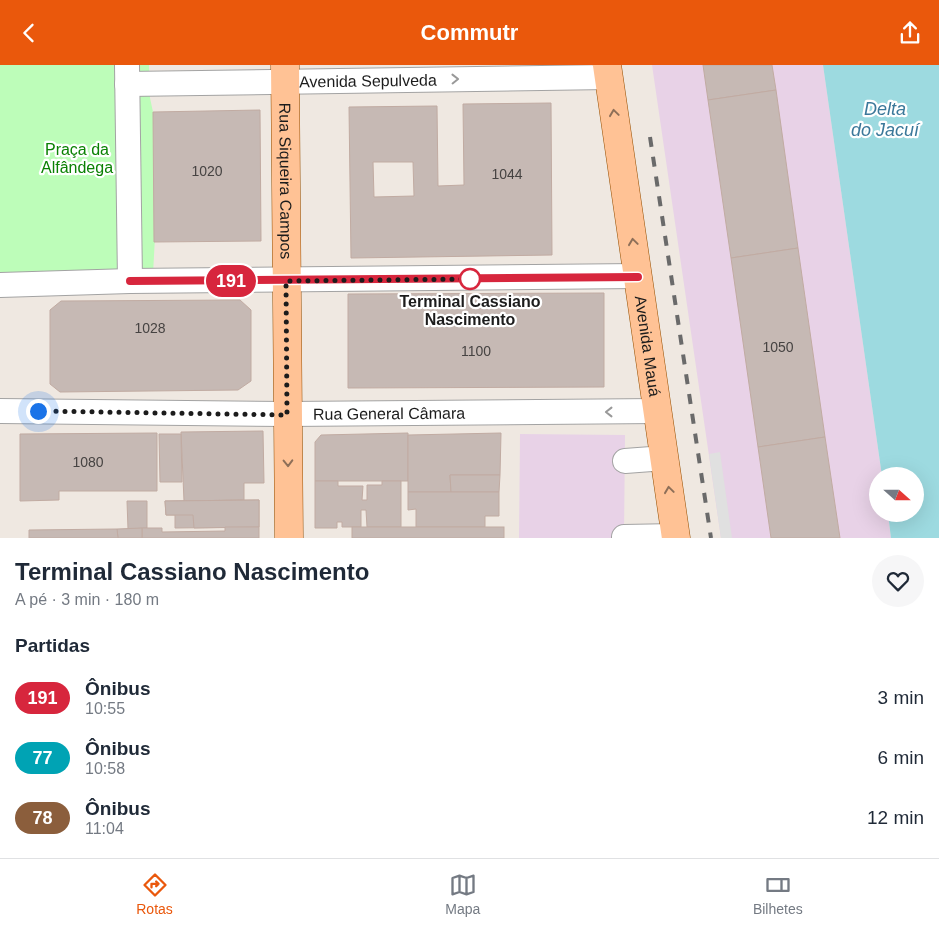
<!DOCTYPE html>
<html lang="pt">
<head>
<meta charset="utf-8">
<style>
	:root { --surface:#fff; --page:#f6f6f7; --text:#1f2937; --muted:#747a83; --line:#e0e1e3; --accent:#ea580c }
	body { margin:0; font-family:Helvetica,sans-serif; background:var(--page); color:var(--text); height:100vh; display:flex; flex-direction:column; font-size:19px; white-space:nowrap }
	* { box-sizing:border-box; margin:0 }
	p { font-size:16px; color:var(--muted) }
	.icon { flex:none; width:28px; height:28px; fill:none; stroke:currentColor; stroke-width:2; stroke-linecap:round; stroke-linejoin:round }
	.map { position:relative; height:473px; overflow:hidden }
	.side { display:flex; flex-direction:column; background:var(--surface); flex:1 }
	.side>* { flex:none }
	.badge { padding:0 10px; border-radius:16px; font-size:18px; line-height:32px }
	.needle { width:32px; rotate:111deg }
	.fabs { position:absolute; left:869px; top:402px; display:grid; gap:10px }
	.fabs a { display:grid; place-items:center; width:55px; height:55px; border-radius:50%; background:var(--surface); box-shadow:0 5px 20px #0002; font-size:25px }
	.you { position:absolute; width:25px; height:25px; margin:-12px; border:4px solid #fff; border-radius:50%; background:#1a73e8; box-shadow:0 0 0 8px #1a73e833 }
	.map>.badge { position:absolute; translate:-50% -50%; box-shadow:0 0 0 2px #fff }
	h2 { padding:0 15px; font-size:19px; line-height:45px }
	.round { display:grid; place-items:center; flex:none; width:52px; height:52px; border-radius:26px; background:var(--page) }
	.head { display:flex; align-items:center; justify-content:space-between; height:85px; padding:0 15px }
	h1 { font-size:24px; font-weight:800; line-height:38px }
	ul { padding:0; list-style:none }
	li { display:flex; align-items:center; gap:15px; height:60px; padding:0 15px }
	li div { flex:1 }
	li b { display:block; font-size:19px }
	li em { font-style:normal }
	li .badge { min-width:55px; font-weight:700; text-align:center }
	header { display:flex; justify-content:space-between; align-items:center; height:65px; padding:0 15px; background:var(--accent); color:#fff; font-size:22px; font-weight:800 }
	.menu { display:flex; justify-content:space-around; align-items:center; height:70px; border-top:1px solid var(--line); background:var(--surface); font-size:14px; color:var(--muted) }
	.menu a { display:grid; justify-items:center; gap:2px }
	.menu .selected { color:var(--accent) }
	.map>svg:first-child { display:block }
</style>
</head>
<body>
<header><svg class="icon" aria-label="back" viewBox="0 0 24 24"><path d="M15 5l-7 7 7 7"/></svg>Commutr<svg class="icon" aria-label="share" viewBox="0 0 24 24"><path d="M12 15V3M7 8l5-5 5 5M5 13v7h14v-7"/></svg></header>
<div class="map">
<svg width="939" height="473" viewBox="0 0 939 473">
	<rect width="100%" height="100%" fill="#efe8e1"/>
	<g fill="#e8d2e7">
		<polygon points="652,0 823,0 882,411 878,411 878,449 888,449 891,473 721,473"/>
		<polygon points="520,369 625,370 624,473 519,473"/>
	</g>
	<polygon fill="#bdfdb9" points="0,0 149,0 150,33 153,47 155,172 153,209 0,216"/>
	<polygon fill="#e0e0e0" points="720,387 732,473 721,473 709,389"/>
	<polygon fill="#9ddae0" points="823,0 939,0 939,473 891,473 888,449 915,449 915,411 882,411"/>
	<g fill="#c6b9b4" stroke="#c1aba2" fill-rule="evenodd">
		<polygon points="703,0 772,0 776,25 708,35"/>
		<polygon points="776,25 798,183 731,193 708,35"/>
		<path d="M551,38L552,190L351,193L349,42L437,41L438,121L464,120L463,39ZM373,97H413L414,131L374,132Z"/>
		<polygon points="260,45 261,176 154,177 153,47"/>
		<polygon points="798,183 825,372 758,382 731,193"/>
		<polygon points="604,228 604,322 348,323 348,229"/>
		<polygon points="240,235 251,245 251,316 238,325 60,327 50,319 50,245 61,236"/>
		<polygon points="263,366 264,418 244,418 244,435 184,436 181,367"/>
		<polygon points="157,368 157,426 59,426 59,435 20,436 20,369"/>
		<polygon points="408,368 408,416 315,416 315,377 321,370"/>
		<polygon points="501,368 500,410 450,410 451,427 408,427 408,370"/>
		<polygon points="159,369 181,369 182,417 160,417"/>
		<polygon points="825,372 840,473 771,473 758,382"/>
		<polygon points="450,410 500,410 499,427 451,427"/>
		<polygon points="315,416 338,416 338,421 363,421 362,435 367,435 367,420 382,420 382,416 401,416 401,462 367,462 366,445 361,445 361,462 342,462 342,457 337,457 337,463 315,463"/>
		<polygon points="408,427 499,427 499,451 485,451 485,462 416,462 416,444 408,445"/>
		<polygon points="259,435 259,462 175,463 175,450 166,450 165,436"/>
		<polygon points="259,435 259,462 194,463 193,450 166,450 165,436"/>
		<polygon points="127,436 147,436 147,463 128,464"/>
		<polygon points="225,462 259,462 259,473 142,473 142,463 162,463 162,467 225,466"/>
		<rect x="352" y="462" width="152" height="11"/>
		<polygon points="142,463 142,473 118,473 117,464"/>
		<polygon points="117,464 118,473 29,473 29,465"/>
	</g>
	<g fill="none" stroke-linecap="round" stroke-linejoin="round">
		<g stroke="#a3a3a3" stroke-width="26">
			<g id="minor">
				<polyline points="127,0 130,216"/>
				<path id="s1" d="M127,19L609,12"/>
				<polyline points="0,220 130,216 638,211"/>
				<path id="s2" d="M0,346L287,349L658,346"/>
				<polyline points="625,396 665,393"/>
				<polyline points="624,472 676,471"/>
			</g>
		</g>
		<g stroke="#944e00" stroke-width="29">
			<g id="major">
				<path id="s3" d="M285,0L289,473"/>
				<path id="s4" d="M607,0L676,473"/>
			</g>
		</g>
		<use href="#minor" stroke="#fff" stroke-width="24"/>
		<use href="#major" stroke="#ffc295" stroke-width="28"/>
		<polyline stroke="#6a6a6a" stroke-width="4" stroke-dasharray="10 10" stroke-linecap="butt" points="650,72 711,473"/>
	</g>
	<defs><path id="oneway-chevron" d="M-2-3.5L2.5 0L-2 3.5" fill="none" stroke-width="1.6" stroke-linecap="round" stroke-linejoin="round" transform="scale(1.25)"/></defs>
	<g stroke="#999">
		<use href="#oneway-chevron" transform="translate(455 14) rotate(-1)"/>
		<use href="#oneway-chevron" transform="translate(609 347) rotate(180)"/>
	</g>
	<g stroke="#8e6f58">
		<use href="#oneway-chevron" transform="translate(614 48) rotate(-98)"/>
		<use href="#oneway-chevron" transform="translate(633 177) rotate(-98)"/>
		<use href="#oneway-chevron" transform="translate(288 398) rotate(89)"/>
		<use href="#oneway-chevron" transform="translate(669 425) rotate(-98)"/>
	</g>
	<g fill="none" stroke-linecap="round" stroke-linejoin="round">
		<g stroke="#fff" stroke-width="11">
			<polyline id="line" points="130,216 638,212"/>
		</g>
		<use href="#line" stroke="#d7263d" stroke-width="8"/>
		<polyline stroke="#1c1c1c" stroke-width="5" stroke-dasharray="0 9" points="38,346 287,350 286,216 470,214"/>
	</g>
	<circle fill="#fff" stroke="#d7263d" stroke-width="2.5" cx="470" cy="214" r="10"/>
	<g text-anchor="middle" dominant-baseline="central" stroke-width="4.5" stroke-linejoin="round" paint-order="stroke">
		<g font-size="14" fill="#464342">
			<text x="207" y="106">1020</text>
			<text x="507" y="109">1044</text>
			<text x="150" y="263">1028</text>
			<text x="778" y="282">1050</text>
			<text x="476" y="286">1100</text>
			<text x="88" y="397">1080</text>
		</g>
		<g font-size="16" fill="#1c1c1c" stroke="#fff">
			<text stroke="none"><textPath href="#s1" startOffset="241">Avenida Sepulveda</textPath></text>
			<text stroke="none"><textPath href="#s3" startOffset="116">Rua Siqueira Campos</textPath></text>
			<text stroke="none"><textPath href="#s4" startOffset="284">Avenida Mauá</textPath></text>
			<text stroke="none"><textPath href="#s2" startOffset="389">Rua General Câmara</textPath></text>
		</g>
		<g font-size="16" fill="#0a8103" stroke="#fff">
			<text x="77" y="84">Praça da<tspan x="77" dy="18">Alfândega</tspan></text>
		</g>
		<g font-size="16" font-weight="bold" fill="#1c1c1c" stroke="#fff">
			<text x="470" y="236">Terminal Cassiano<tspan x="470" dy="18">Nascimento</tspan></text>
		</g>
		<g font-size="18" font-style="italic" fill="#3b789a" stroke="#fff">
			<text x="885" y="44">Delta<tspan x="885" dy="21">do Jacuí</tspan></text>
		</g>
	</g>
</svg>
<div class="fabs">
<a><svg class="needle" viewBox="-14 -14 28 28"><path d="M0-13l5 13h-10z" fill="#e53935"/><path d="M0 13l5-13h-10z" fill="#747a83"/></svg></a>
</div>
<div class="you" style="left:38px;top:346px"></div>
<b class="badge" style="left:231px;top:216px;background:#d7263d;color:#fff">191</b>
</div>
<section class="side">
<div class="head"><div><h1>Terminal Cassiano Nascimento</h1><p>A pé · 3 min · 180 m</p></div><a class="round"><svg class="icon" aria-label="heart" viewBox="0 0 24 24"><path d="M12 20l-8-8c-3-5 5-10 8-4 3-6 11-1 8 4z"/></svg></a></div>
<h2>Partidas</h2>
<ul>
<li><span class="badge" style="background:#d7263d;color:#fff">191</span><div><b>Ônibus</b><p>10:55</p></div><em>3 min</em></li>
<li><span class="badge" style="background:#00a3b4;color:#fff">77</span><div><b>Ônibus</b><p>10:58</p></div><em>6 min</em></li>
<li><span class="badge" style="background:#8b5e3c;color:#fff">78</span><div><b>Ônibus</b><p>11:04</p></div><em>12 min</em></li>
</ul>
</section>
<nav class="menu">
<a class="selected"><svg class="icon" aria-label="directions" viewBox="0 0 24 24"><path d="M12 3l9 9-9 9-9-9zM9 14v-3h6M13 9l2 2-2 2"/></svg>Rotas</a>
<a><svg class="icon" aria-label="map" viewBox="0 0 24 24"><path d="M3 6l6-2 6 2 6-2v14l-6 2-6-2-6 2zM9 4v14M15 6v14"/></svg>Mapa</a>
<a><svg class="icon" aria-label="tickets" viewBox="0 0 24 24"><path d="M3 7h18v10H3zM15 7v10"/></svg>Bilhetes</a>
</nav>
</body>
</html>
